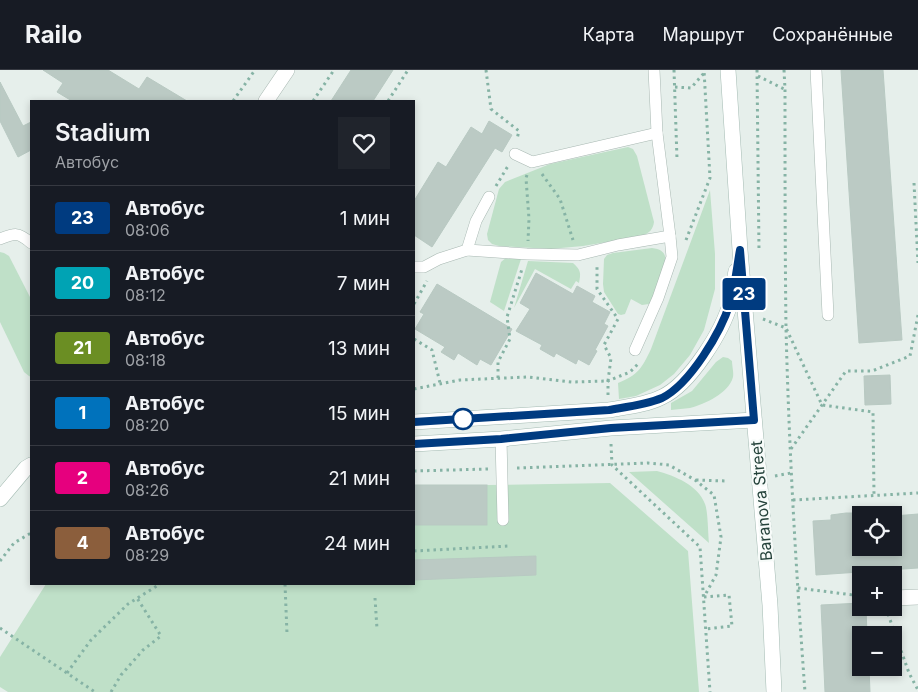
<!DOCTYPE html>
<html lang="ru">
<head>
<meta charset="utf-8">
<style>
	:root { --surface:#171b24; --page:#20242c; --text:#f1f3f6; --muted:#9ea1a6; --line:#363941 }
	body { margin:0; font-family:Inter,sans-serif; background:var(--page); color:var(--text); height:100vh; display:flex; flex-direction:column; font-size:19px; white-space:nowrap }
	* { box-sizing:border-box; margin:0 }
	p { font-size:16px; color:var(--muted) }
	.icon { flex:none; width:28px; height:28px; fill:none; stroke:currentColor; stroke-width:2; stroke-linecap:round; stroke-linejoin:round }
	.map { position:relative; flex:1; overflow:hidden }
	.side { position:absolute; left:30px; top:30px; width:385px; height:485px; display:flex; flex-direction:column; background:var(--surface); border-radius:0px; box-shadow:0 2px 8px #0003 }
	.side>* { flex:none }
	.badge { padding:0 10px; border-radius:4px; font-size:18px; line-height:32px }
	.tools { position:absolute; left:852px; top:436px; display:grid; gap:10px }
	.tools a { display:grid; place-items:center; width:50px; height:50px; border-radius:0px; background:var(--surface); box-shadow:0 2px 8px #0003; font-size:25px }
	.map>.badge { position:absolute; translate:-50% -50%; box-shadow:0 0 0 2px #fff }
	.round { display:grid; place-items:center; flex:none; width:52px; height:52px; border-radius:0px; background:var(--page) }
	.overview { display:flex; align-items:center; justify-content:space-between; height:85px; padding:0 25px }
	h1 { font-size:24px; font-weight:600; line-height:38px }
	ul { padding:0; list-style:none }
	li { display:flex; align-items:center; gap:15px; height:65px; padding:0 25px; border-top:1px solid var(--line) }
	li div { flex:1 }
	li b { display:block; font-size:19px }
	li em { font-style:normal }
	li .badge { min-width:55px; font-weight:700; text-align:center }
	header { display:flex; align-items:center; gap:30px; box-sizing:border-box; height:70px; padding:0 25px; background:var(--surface); border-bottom:1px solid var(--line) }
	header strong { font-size:24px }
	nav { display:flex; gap:28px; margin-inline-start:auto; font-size:18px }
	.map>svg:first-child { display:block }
</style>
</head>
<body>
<header>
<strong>Railo</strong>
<nav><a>Карта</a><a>Маршрут</a><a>Сохранённые</a></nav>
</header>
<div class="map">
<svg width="918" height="622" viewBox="0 0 918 622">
	<rect width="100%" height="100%" fill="#e6efeb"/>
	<g fill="#bfe0c8">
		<path d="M628,77L633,79L637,86L654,152C653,159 650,162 643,166L583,176L550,179L499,176L492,174L488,170L487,164L499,119L505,112L550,94Z"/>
		<path d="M710,120L715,184V219L704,260L690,285L674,304L660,315L636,326L619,329L618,313C638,305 642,298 651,279Z"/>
		<path d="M652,178C670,180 666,192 662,205C659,218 657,223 649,234L642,235L631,229L625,244L621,245L618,244L604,222L603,214L604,189L607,185L613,183Z"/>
		<polygon points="0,182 4,183 9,186 31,229 31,307 29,306 24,302 0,252"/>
		<polygon points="507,187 521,189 504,241 490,232 501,192"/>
		<path d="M528,191L573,193C581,200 581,203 579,213L576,211L571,219L535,199L514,238Z"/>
		<path d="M723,287L728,288L732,291C732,296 734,303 733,307C729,323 705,334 690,338C684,339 677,339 671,340V333L692,321L716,292Z"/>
		<path d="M657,401C675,406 698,415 705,434C708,441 708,464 709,473L629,402Z"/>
		<polygon points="610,413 688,481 699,622 8,622 0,617 0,587 46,514 414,514 414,455 486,455 487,415"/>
	</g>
	<g fill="#bbcac4" stroke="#b8c9c2">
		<polygon points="43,0 108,0 139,19 147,7 187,31 72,31 57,22 63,13"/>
		<polygon points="351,0 393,0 373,31 331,31"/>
		<polygon points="841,0 883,0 902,270 859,273"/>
		<polygon points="0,12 23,56 31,52 31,80 18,87 0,51"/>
		<polygon points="489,51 512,65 502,82 495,78 432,177 414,165 414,131 438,92 446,97 471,57 482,64"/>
		<polygon points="536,203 573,224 577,216 595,226 592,232 610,242 604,254 608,256 595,280 597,281 589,295 578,289 576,294 556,283 554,287 540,279 542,275 516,261 530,239 520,233"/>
		<polygon points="437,214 512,259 491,295 480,289 477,295 458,283 454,290 441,282 445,277 415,259 424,244 420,242"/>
		<polygon points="890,305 891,334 865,335 864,306"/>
		<rect x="414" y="415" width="73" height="40"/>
		<polygon points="846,443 861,443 861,478 894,478 894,446 918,444 918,498 816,505 813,451 831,450 831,445"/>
		<polygon points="536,486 536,505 414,510 414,490"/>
		<polygon points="861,533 861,538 866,538 867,565 861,565 861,598 869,598 870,622 825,622 821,535"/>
	</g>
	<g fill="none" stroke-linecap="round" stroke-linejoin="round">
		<g stroke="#a8b8b2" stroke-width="12">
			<g id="service">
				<polyline points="816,0 828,245"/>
				<polyline points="515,84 532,92 657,63"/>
				<path d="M0,169C15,163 18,162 31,173"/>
				<polyline points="467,180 527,184 578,185 618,175 670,166 657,63 654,0"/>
				<polyline points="414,197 424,197 439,189 467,180 476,151 489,127"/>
				<polyline points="635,280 658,228 672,187 670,166"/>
				<polyline points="501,369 503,450"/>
			</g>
		</g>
		<g stroke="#a8b8b2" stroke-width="16">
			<g id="minor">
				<polyline points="266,31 287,0"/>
				<polyline points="894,528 918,527"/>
			</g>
		</g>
		<g stroke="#a4bbb3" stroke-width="16">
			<g id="secondary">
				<polyline points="728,0 740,180 770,535 774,622"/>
				<path d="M414,352L609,340C626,337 646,335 662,327C690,314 723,261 731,231C733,221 734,211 736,201"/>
				<polyline points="414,374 501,369 611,358 754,350"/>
				<polyline points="0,429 26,398 31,395"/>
			</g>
		</g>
		<g stroke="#86b3a5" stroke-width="3" stroke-dasharray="2.5 4" stroke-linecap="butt">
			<polyline points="486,0 491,39 519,61 517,69"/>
			<polyline points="674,0 677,89"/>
			<polyline points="757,0 759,181"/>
			<path d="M784,0L785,19C785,99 785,179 786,258C789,380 796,501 805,622"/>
			<polyline points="758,6 784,19"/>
			<polyline points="675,17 691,18 704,3"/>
			<polyline points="233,31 255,0"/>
			<polyline points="313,31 334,0"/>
			<polyline points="388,31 408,0"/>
			<polyline points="542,104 560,129 573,170"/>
			<polyline points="527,105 526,108 529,149 528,171"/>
			<polyline points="914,113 918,193"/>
			<polyline points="496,116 508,96"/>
			<polyline points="686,170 710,108 704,0"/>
			<polyline points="414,234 427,211"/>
			<polyline points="763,249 786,258 822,335 873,342 874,426"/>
			<polyline points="414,269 432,280 440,313"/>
			<polyline points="498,308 498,292 510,269 507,247 522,199"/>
			<polyline points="414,319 460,310 527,307 572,312 608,311 611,288 604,275 618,249 597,219 597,194"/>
			<polyline points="608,325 608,311 630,302 638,294"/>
			<polyline points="611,374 612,395 700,477 710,622"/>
			<polyline points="791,379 846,301 872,301 910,286 918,245"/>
			<polyline points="517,398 648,393 669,395 695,410 714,425 721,467 716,505 704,527"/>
			<polyline points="414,401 488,399"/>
			<polyline points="775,406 791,403"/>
			<polyline points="696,410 726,411"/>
			<polyline points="793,430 918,423"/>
			<polyline points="414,481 509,476"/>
			<polyline points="0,491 14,473 31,463"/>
			<polyline points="285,514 287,564"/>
			<polyline points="798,518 861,526"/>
			<polyline points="704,527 729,525 732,556 705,559"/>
			<polyline points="375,528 377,559"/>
			<polyline points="888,544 909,603 918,620"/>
			<polyline points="0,558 95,622"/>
			<polyline points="67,603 91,570 128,534 160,514"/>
			<polyline points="111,622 121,605 143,580 161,566 137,528"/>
		</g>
		<use href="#service" stroke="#fff" stroke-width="11"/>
		<use href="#minor" stroke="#fff" stroke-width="15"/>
		<use href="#secondary" stroke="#fff" stroke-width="15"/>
	</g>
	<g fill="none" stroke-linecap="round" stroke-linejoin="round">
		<g stroke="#fff" stroke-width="11">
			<path id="line" d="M414,352L609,340C626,337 645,335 662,328C690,314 721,262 730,233C735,217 737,196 740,180L754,350L611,358L501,369L414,374"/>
		</g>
		<use href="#line" stroke="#003b80" stroke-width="8"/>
	</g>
	<circle fill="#fff" stroke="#003b80" stroke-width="2.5" cx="463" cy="349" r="10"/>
	<g text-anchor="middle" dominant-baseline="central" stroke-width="4.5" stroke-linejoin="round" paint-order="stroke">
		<g font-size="16" fill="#24423a" stroke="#f7fbf9">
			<text transform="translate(761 431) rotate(-95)">Baranova Street</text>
		</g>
	</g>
</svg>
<div class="tools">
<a><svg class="icon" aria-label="locate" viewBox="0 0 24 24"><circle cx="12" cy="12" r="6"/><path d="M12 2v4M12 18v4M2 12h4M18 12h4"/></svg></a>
<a>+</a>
<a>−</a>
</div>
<b class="badge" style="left:744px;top:224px;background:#003b80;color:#fff">23</b>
<section class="side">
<div class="overview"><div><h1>Stadium</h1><p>Автобус</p></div><a class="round"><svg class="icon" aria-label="heart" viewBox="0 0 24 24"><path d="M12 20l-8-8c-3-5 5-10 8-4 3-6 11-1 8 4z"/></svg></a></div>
<ul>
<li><span class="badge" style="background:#003b80;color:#fff">23</span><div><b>Автобус</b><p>08:06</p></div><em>1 мин</em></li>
<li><span class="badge" style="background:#00a3b4;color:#fff">20</span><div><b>Автобус</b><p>08:12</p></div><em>7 мин</em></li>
<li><span class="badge" style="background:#6b8e23;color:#fff">21</span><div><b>Автобус</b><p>08:18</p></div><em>13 мин</em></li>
<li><span class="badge" style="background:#0072bc;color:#fff">1</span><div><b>Автобус</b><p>08:20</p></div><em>15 мин</em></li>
<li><span class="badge" style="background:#e6007e;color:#fff">2</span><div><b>Автобус</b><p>08:26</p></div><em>21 мин</em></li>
<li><span class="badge" style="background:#8b5e3c;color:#fff">4</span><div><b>Автобус</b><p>08:29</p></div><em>24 мин</em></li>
</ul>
</section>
</div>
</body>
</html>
